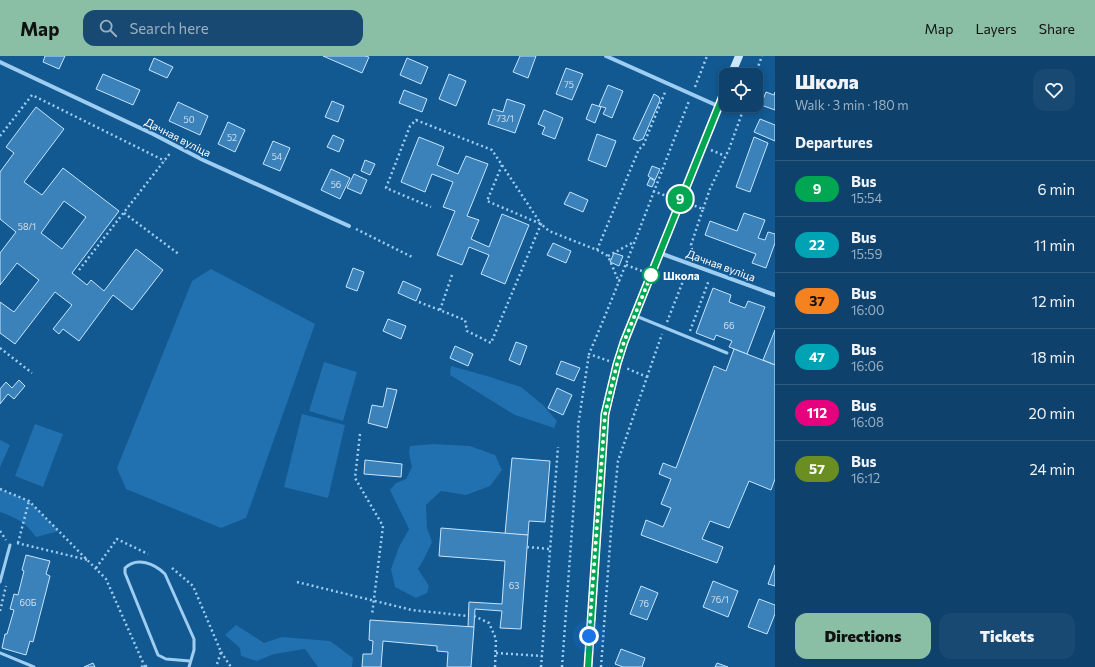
<!DOCTYPE html>
<html lang="en">
<head>
<meta charset="utf-8">
<style>
	:root { --surface:#0e426d; --page:#174972; --text:#f1f3f6; --muted:#9bb0c2; --line:#2e5b80; --accent:#8abfa5 }
	body { margin:0; font-family:Commissioner,sans-serif; background:var(--page); color:var(--text); height:100vh; display:flex; flex-direction:column; font-size:15px; white-space:nowrap }
	* { box-sizing:border-box; margin:0 }
	p { font-size:13px; color:var(--muted) }
	.icon { flex:none; width:22px; height:22px; fill:none; stroke:currentColor; stroke-width:2; stroke-linecap:round; stroke-linejoin:round }
	.map { position:relative; flex:1; overflow:hidden }
	.side { display:flex; flex-direction:column; background:var(--surface); width:320px }
	.side>* { flex:none }
	.badge { padding:0 8px; border-radius:13px; font-size:14px; line-height:26px }
	.fabs { position:absolute; left:719px; top:12px; display:grid; gap:8px }
	.fabs a { display:grid; place-items:center; width:44px; height:44px; border-radius:8px; background:var(--surface); box-shadow:0 2px 6px #0003,0 0 0 1px var(--line); font-size:20px }
	.you { position:absolute; width:20px; height:20px; margin:-10px; border:3px solid #fff; border-radius:50%; background:#1a73e8; box-shadow:0 0 0 6px #1a73e833 }
	.map>.badge { position:absolute; translate:-50% -50%; box-shadow:0 0 0 2px #fff }
	h2 { padding:0 20px; font-size:15px; line-height:36px }
	.round { display:grid; place-items:center; flex:none; width:42px; height:42px; border-radius:12px; background:var(--page) }
	.summary { display:flex; align-items:center; justify-content:space-between; height:68px; padding:0 20px }
	h1 { font-size:19px; font-weight:800; line-height:30px }
	.button { display:flex; gap:8px; margin-top:auto; padding:8px 20px }
	.button a { flex:1; height:46px; border-radius:12px; background:var(--accent); color:#111; font-size:16px; font-weight:800; line-height:46px; text-align:center }
	.button a+a { background:var(--page); color:var(--text) }
	ul { padding:0; list-style:none }
	li { display:flex; align-items:center; gap:12px; height:56px; padding:0 20px; border-top:1px solid var(--line) }
	li div { flex:1 }
	li b { display:block; font-size:15px }
	li em { font-style:normal }
	li .badge { min-width:44px; font-weight:700; text-align:center }
	header { display:flex; align-items:center; gap:24px; box-sizing:border-box; height:56px; padding:0 20px; background:var(--accent); color:#111 }
	header strong { font-size:19px }
	nav { display:flex; gap:22px; margin-inline-start:auto; font-size:14px }
	.search { width:280px; height:36px; background:var(--page); display:flex; align-items:center; gap:10px; box-sizing:border-box; padding:0 14px; border-radius:12px; color:var(--muted); font-size:15px }
	main { display:flex; flex:1; min-height:0 }
	.map>svg:first-child { display:block }
</style>
</head>
<body>
<header>
<strong>Map</strong>
<div class="search"><svg class="icon" aria-label="search" viewBox="0 0 24 24"><circle cx="10" cy="10" r="6"/><path d="M15 15l6 6"/></svg>Search here</div>
<nav><a>Map</a><a>Layers</a><a>Share</a></nav>
</header>
<main>
<div class="map">
<svg width="775" height="611" viewBox="0 0 775 611">
	<rect width="100%" height="100%" fill="#125891"/>
	<g fill="#2170af">
		<polygon points="211,213 315,268 246,462 221,472 126,433 117,412 192,225"/>
		<polygon points="324,306 357,316 343,365 309,355"/>
		<polygon points="451,310 487,320 521,331 543,349 557,365 554,372 515,359 450,319"/>
		<polygon points="302,358 345,369 328,442 284,431"/>
		<polygon points="35,368 63,378 43,431 15,420"/>
		<polygon points="0,384 10,389 0,411"/>
		<polygon points="433,388 470,390 495,399 502,414 490,430 466,439 441,435 426,449 427,472 432,486 425,501 418,513 429,530 427,537 416,542 395,531 391,513 399,491 409,473 390,434 396,427 406,423 412,411 409,397 410,390"/>
		<path d="M0,433L29,445L59,475L36,481C26,467 17,462 0,456Z"/>
		<polygon points="236,569 264,587 282,581 330,585 353,602 352,611 318,611 305,593 274,598 257,605 241,600 240,592 225,579"/>
	</g>
	<g fill="#3b81ba" stroke="#c6e5fd" fill-rule="evenodd">
		<polygon points="45,0 65,0 59,13 43,6"/>
		<polygon points="323,0 365,0 369,1 362,17"/>
		<polygon points="520,0 536,0 528,22 513,16"/>
		<polygon points="154,2 173,11 167,22 149,14"/>
		<polygon points="407,2 428,11 421,28 400,19"/>
		<polygon points="566,12 583,18 572,44 556,38"/>
		<polygon points="103,18 140,34 133,49 96,33"/>
		<polygon points="449,18 466,25 456,50 439,43"/>
		<polygon points="608,29 623,35 612,62 603,58 606,52 599,50"/>
		<polygon points="404,34 427,43 422,56 399,47"/>
		<polygon points="766,36 774,39 775,36 775,54 761,49"/>
		<polygon points="654,38 659,41 660,44 643,83 638,85 633,83"/>
		<polygon points="507,43 525,49 515,77 488,68 493,53 503,56"/>
		<polygon points="332,45 344,50 338,66 325,61"/>
		<polygon points="178,46 208,60 200,79 169,65"/>
		<polygon points="592,48 601,51 595,67 586,63"/>
		<path d="M36,51L64,73L24,126L42,139L63,112L119,155L72,217L87,229L91,224L104,235L136,193L163,214L132,254L113,239L79,285L63,273L59,278L53,273L72,249L55,236L15,288L0,277V246L14,256L39,224L17,207L0,229V197L16,176L0,163V116L14,97L6,91ZM64,145L86,161L62,193L41,177Z"/>
		<polygon points="544,54 563,62 555,83 542,78 545,71 538,68"/>
		<polygon points="760,63 775,69 775,85 754,76"/>
		<polygon points="228,66 245,74 235,96 218,88"/>
		<polygon points="597,78 616,85 606,111 588,104"/>
		<polygon points="333,79 344,84 339,96 327,91"/>
		<polygon points="419,81 444,91 437,109 458,118 466,100 488,108 467,160 479,164 471,183 489,191 502,158 529,169 505,228 481,218 489,199 469,191 462,209 437,199 455,155 443,151 453,126 432,118 425,136 401,126"/>
		<polygon points="754,81 768,87 750,136 736,131"/>
		<polygon points="273,85 290,92 280,115 263,108"/>
		<polygon points="365,104 375,108 370,119 361,115"/>
		<polygon points="652,110 660,113 655,124 648,120"/>
		<polygon points="331,113 350,122 340,143 321,134"/>
		<polygon points="354,118 367,124 361,138 347,132"/>
		<polygon points="650,122 655,125 652,131 647,129"/>
		<polygon points="570,136 588,144 583,156 564,148"/>
		<polygon points="744,157 765,164 758,182 765,184 768,176 775,178 775,187 766,212 752,207 756,198 705,179 710,165 737,175"/>
		<polygon points="553,187 571,195 566,207 547,199"/>
		<polygon points="614,197 623,200 619,210 610,206"/>
		<polygon points="353,212 364,216 357,235 346,231"/>
		<polygon points="403,225 421,233 416,245 398,237"/>
		<polygon points="713,232 731,239 729,246 745,252 748,245 765,251 747,298 729,291 732,285 716,279 714,284 696,277"/>
		<polygon points="388,263 406,270 401,283 383,275"/>
		<polygon points="775,274 775,309 763,304"/>
		<polygon points="516,286 527,290 520,309 509,304"/>
		<polygon points="455,290 473,298 468,310 450,302"/>
		<polygon points="734,293 775,309 775,423 771,434 749,425 729,472 710,465 702,483 723,491 717,507 641,479 646,464 663,471 671,452 661,448 671,423 659,418 663,407 676,412 714,310 726,315"/>
		<polygon points="561,305 580,312 574,325 556,318"/>
		<polygon points="19,324 25,330 14,343 8,338 0,348 0,333 6,326 12,332"/>
		<polygon points="387,332 397,334 387,372 368,367 372,349 383,351"/>
		<polygon points="557,332 572,339 563,359 548,352"/>
		<polygon points="512,402 550,405 545,466 529,465 528,479 505,478"/>
		<polygon points="365,404 402,408 401,421 364,418"/>
		<polygon points="441,472 528,479 521,573 500,572 502,555 475,553 474,571 468,571 469,546 502,548 505,505 439,500"/>
		<polygon points="26,499 50,505 46,518 50,520 33,586 30,585 26,599 2,592 5,578 7,578 14,554 10,553 14,538 18,539 24,515 22,514"/>
		<polygon points="775,509 775,530 768,528"/>
		<polygon points="713,525 738,535 728,561 703,551"/>
		<polygon points="641,530 658,537 647,564 630,558"/>
		<polygon points="759,543 775,549 775,558 767,578 748,571"/>
		<polygon points="370,564 474,571 471,611 447,611 448,596 437,595 437,590 383,585 381,611 362,611 363,598 372,598 373,585 369,584"/>
		<polygon points="621,593 645,602 642,611 623,611 615,608"/>
		<polygon points="93,607 95,611 84,611"/>
		<polygon points="717,607 728,611 715,611"/>
	</g>
	<g fill="none" stroke-linecap="round" stroke-linejoin="round">
		<g stroke="#9ecdf2" stroke-width="2.5" stroke-dasharray="2 3" stroke-linecap="butt">
			<polyline points="755,19 762,0"/>
			<polyline points="695,31 707,0"/>
			<polyline points="0,80 32,39 165,105"/>
			<polyline points="711,94 725,100"/>
			<polyline points="502,109 487,145 541,168 549,175 597,194 608,200 619,226"/>
			<polyline points="653,135 672,142"/>
			<polyline points="690,148 703,153 691,189 693,198 692,201"/>
			<polyline points="703,153 710,133 729,93 745,49"/>
			<polyline points="124,157 180,199"/>
			<polyline points="356,173 414,202"/>
			<polyline points="597,194 639,93 643,90 666,34"/>
			<polyline points="608,200 634,186"/>
			<polyline points="626,209 642,215"/>
			<polyline points="79,214 171,96"/>
			<polyline points="419,246 465,264 467,275 491,287 541,168 492,94 416,64 410,70 386,132 431,151"/>
			<polyline points="440,254 452,219"/>
			<polyline points="667,266 687,215"/>
			<polyline points="690,275 709,224"/>
			<polyline points="0,292 32,317"/>
			<path d="M609,305L589,298C625,214 656,129 689,45"/>
			<polyline points="647,321 662,278"/>
			<polyline points="360,378 355,422 383,470 372,559"/>
			<polyline points="0,433 29,445 106,523 145,611"/>
			<polyline points="0,475 6,484"/>
			<polyline points="17,487 88,504"/>
			<polyline points="18,487 29,445"/>
			<polyline points="527,491 550,493"/>
			<polyline points="96,512 117,483 148,498"/>
			<polyline points="172,512 193,530 221,596 216,611"/>
			<polyline points="297,526 412,554 468,560"/>
			<polyline points="0,555 6,530"/>
			<polyline points="474,560 489,567 496,583 495,611"/>
			<polyline points="221,596 231,611"/>
			<polyline points="496,597 542,600"/>
			<polyline points="141,611 145,609 147,611"/>
			<polyline points="541,611 558,391"/>
			<polyline points="562,611 578,390 578,370 589,298"/>
			<polyline points="601,611 611,475 618,405 647,321 626,312"/>
		</g>
		<g stroke="#9ecdf2" stroke-width="3">
			<polyline points="636,260 727,297"/>
			<polyline points="0,526 10,489"/>
			<polyline points="0,597 34,611"/>
			<path d="M189,611L194,594V583L165,518C155,508 137,500 125,512V517L158,599L166,603L190,605"/>
		</g>
		<g stroke="#9ecdf2" stroke-width="4">
			<polyline points="606,0 718,50"/>
			<polyline points="0,6 153,78 203,104 349,170"/>
			<polyline points="660,197 775,239"/>
		</g>
		<g stroke="#cde7fc" stroke-width="8">
			<polyline points="731,19 739,0"/>
			<polyline points="588,611 605,358 617,309 624,286 726,32"/>
		</g>
	</g>
	<g fill="none" stroke-linecap="round" stroke-linejoin="round">
		<g stroke="#fff" stroke-width="9">
			<polyline id="line" points="588,611 605,358 617,308 624,286 726,32"/>
		</g>
		<use href="#line" stroke="#00a651" stroke-width="6"/>
		<polyline stroke="#fff" stroke-width="4" stroke-dasharray="0 7.2" points="589,580 605,358 617,308 624,286 651,219"/>
	</g>
	<circle fill="#fff" stroke="#00a651" stroke-width="2" cx="651" cy="219" r="8"/>
	<g text-anchor="middle" dominant-baseline="central" stroke-width="3" stroke-linejoin="round" paint-order="stroke">
		<g font-size="9" fill="#cee0ee">
			<text x="569" y="28">75</text>
			<text x="505" y="62">73/1</text>
			<text x="189" y="63">50</text>
			<text x="232" y="81">52</text>
			<text x="277" y="100">54</text>
			<text x="336" y="128">56</text>
			<text x="27" y="170">58/1</text>
			<text x="729" y="269">66</text>
			<text x="514" y="529">63</text>
			<text x="720" y="543">76/1</text>
			<text x="28" y="546">60Б</text>
			<text x="644" y="547">76</text>
		</g>
		<g font-size="11" fill="#fff" stroke="#125891">
			<text transform="translate(178 81) rotate(27)">Дачная вуліца</text>
			<text transform="translate(721 209) rotate(20)">Дачная вуліца</text>
		</g>
		<g font-size="11" font-weight="bold" fill="#fff" stroke="#125891" text-anchor="start">
			<text x="663" y="219">Школа</text>
		</g>
	</g>
</svg>
<div class="fabs">
<a><svg class="icon" aria-label="locate" viewBox="0 0 24 24"><circle cx="12" cy="12" r="6"/><path d="M12 2v4M12 18v4M2 12h4M18 12h4"/></svg></a>
</div>
<div class="you" style="left:589px;top:580px"></div>
<b class="badge" style="left:680px;top:143px;background:#00a651;color:#fff">9</b>
</div>
<section class="side">
<div class="summary"><div><h1>Школа</h1><p>Walk · 3 min · 180 m</p></div><a class="round"><svg class="icon" aria-label="heart" viewBox="0 0 24 24"><path d="M12 20l-8-8c-3-5 5-10 8-4 3-6 11-1 8 4z"/></svg></a></div>
<h2>Departures</h2>
<ul>
<li><span class="badge" style="background:#00a651;color:#fff">9</span><div><b>Bus</b><p>15:54</p></div><em>6 min</em></li>
<li><span class="badge" style="background:#00a3b4;color:#fff">22</span><div><b>Bus</b><p>15:59</p></div><em>11 min</em></li>
<li><span class="badge" style="background:#f58220;color:#111">37</span><div><b>Bus</b><p>16:00</p></div><em>12 min</em></li>
<li><span class="badge" style="background:#00a3b4;color:#fff">47</span><div><b>Bus</b><p>16:06</p></div><em>18 min</em></li>
<li><span class="badge" style="background:#e6007e;color:#fff">112</span><div><b>Bus</b><p>16:08</p></div><em>20 min</em></li>
<li><span class="badge" style="background:#6b8e23;color:#fff">57</span><div><b>Bus</b><p>16:12</p></div><em>24 min</em></li>
</ul>
<div class="button"><a>Directions</a><a>Tickets</a></div>
</section>
</main>
</body>
</html>
